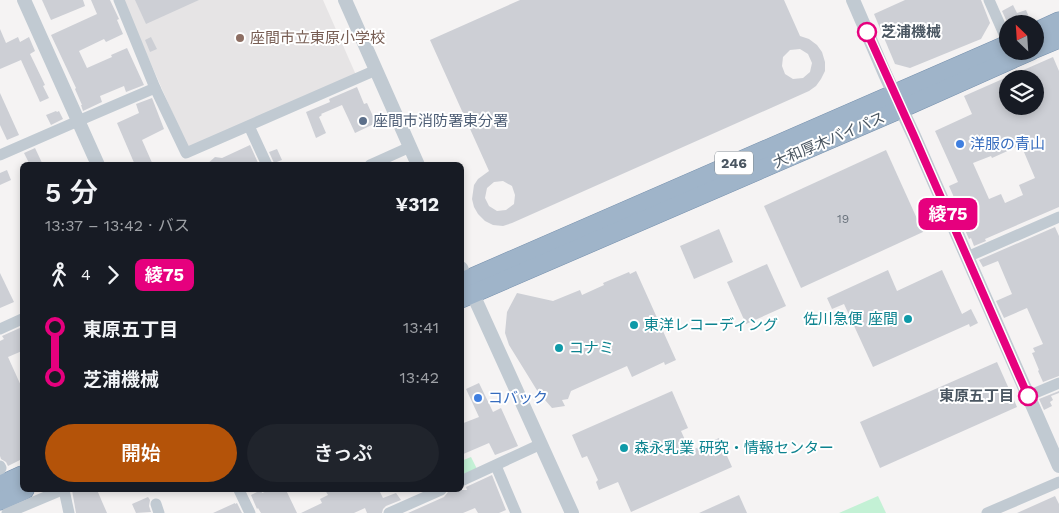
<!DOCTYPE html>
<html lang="ja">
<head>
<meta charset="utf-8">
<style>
	:root { --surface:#171b24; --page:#20242c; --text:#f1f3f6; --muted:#9ea1a6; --accent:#b45309 }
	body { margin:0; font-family:"Work Sans","Noto Sans JP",sans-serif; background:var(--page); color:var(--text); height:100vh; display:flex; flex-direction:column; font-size:19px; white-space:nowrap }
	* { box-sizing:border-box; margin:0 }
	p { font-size:16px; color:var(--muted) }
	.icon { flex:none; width:28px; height:28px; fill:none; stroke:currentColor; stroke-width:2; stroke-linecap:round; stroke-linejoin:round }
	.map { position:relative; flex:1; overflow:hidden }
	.details { position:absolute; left:20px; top:162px; width:444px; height:330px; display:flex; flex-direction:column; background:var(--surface); border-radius:8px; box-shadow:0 2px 8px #0003 }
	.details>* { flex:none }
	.badge { padding:0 10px; border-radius:8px; font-size:18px; line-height:32px }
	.needle { width:32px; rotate:335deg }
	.controls { position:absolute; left:999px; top:15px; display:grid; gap:10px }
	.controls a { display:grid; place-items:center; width:45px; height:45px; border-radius:50%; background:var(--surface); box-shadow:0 2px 8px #0003; font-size:25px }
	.map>.badge { position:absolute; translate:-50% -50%; box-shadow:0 0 0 2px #fff }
	.legs { display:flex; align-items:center; gap:8px; height:55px; padding:0 25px; font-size:16px }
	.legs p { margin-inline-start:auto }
	.headline { display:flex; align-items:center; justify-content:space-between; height:85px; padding:0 25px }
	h1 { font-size:28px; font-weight:600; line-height:38px }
	.action { display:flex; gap:10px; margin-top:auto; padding:10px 25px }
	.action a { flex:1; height:58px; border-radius:30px; background:var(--accent); color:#fff; font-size:20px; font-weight:600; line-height:58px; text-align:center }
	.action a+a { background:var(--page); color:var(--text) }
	ul { padding:0 25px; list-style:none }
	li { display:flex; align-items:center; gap:18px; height:50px; font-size:19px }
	li i { display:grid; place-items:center; width:8px; height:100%; margin:0 6px; background:currentColor }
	li i::after { content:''; width:12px; height:12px; margin:-6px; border:4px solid; border-radius:50%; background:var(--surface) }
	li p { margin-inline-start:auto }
	li:first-child i { background:linear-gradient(#0000 50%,currentColor 0) }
	li:last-child i { background:linear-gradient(currentColor 50%,#0000 0) }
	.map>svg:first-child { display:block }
</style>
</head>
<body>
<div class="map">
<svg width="1059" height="513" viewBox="0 0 1059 513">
	<rect width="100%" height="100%" fill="#f5f3f3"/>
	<polygon fill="#e6e4e5" points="123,0 323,0 356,75 191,147 187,146"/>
	<g fill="#c3f1d5">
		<polygon points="471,457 477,469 461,476 461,461"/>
		<polygon points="878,496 886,513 839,513"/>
	</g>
	<g fill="#cdcfd5" fill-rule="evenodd">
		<polygon points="42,0 83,0 85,6 51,20"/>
		<polygon points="91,0 110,0 119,19 117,20 123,34 106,42 104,39 79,51 87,68 112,57 111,55 127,48 144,85 126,92 124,86 100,96 102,102 83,111 81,105 82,105 75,89 76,88 51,35 97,14"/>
		<polygon points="135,0 199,0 146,24"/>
		<path d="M520,0H784L800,36L809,39L817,45L822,52L825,62V71L821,79L816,86L809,91L512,223L503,226L493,225L485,221L478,214L474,207L472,199L474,185L478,179L489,171L430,40ZM800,49L808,54L812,63L810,72L803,78L793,79L785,74L782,66L783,57L790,50ZM503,181L512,186L515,195L514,204L506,210L497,211L489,206L485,198L487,188L494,182Z"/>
		<polygon points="905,0 981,0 990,23 981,39 910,68 895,64 874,14"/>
		<polygon points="1013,5 1017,13 1026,10 1029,17 1015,24 1008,24 1002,11"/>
		<polygon points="0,29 6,43 18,37 20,42 29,37 35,51 30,54 45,85 43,86 49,98 40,102 21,60 0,69"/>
		<polygon points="151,37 157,49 150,52 145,40"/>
		<path d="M1053,57L1059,71V207L985,239L986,241L974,246L971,238L969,239L957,212L960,211L949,186L958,182L935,131L972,114L964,96ZM1008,79H1035V106H1008ZM1021,145L1035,178L1019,185L1023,195L1005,203L1001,194L989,199L973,163L991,156L992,158Z"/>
		<polygon points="357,87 364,104 367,103 376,123 355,133 342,105 321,114 322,115 319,117 326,133 316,138 306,112 330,102 329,99"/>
		<polygon points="0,93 19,135 7,140 0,125"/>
		<polygon points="152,98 164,129 142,140 153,165 135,165 117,123 139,113 136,104"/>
		<polygon points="56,111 57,112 59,111 63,119 51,125 46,115"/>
		<polygon points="250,145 259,165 206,165 215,157 222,158"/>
		<polygon points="35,148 43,165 30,165 24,153"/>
		<polygon points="277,149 282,160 274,163 269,152"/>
		<polygon points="886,150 923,232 801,288 764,206"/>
		<polygon points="7,170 11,180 0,185 0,173"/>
		<polygon points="1055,227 1059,236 1059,376 1043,382 1038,371 1039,370 1032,353 1035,352 1033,348 1043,344 1027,308 1004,318 996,301 1012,294 998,261 983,267 979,260"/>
		<polygon points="719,229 733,262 694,279 680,246"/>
		<polygon points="767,264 786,306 746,324 727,282"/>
		<polygon points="888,270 897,291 942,270 962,314 971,309 978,323 970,327 969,324 873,367 844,304 832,309 827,298"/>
		<polygon points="636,271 676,360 665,365 664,362 632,377 627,366 571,391 568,399 562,400 565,406 552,408 538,392 509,345 505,333 507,312 517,293 553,301 580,290 582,295 604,285 603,283 629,272 630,274"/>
		<polygon points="0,273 14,302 0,308"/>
		<polygon points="22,327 22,351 8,357 22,388 22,459 8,466 6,462 1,459 0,456 0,341 4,339 2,336"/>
		<polygon points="997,362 1017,407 880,468 860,422"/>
		<polygon points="479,383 493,412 501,408 518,446 495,455 489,443 461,455 461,424 479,417 466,389"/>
		<polygon points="672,391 688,428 681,431 690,451 719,438 732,467 631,512 618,482 599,490 596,482 598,480 587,456 582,458 572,435"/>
		<polygon points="1059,391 1059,393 1051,396 1053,400 1050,402 1052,406 1044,410 1039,399"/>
		<polygon points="492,475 506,510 499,513 478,513 475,508 463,513 408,513 444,497 448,492 453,490 467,490 466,487"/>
		<polygon points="72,490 97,490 107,513 76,513"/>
		<polygon points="261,490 262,493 270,490 286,490 297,513 261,513 258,508 257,509 251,495"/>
		<polygon points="325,490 379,490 383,498 396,493 401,500 386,506 383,509 382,513 367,513 365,508 354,513 301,513 322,503 320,499 328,495"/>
		<polygon points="739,495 747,513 699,513"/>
		<polygon points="1055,496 1059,504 1059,513 1017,513"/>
		<polygon points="148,497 150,500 149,506 151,512 136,513 132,504"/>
		<polygon points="235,503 235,504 237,503 242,513 213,513"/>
	</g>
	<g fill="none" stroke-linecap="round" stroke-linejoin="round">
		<g stroke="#7690ad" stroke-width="19">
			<g id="trunk">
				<polyline points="1035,32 1059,21"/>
				<polyline points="1035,49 1059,39"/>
				<polyline points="461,282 1008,44"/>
				<polyline points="461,299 901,109 1031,51"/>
				<polyline points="0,485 22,475"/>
				<polyline points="0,501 25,490"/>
			</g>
		</g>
		<g stroke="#c1cad2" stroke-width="11">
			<polyline points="119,0 155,88 186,153 376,70"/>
			<polyline points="989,0 1008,43"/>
			<polyline points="249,126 267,165"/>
			<polyline points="0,155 78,121 155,88"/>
			<polyline points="370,165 410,147"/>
			<polyline points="967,257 1059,217"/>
			<polyline points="0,329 22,319"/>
			<polyline points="1028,396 1059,383"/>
			<polyline points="0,466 1,468 0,470"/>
			<polyline points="496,466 516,513"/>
			<polyline points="461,481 541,444"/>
			<polyline points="64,490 69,513"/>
			<polyline points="239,490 250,513"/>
			<polyline points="156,504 159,513"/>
			<polyline points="7,513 62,490"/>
			<polyline points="389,513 441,490"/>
			<polyline points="987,513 1059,482"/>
		</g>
		<g stroke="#c1cad2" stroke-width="14">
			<polyline points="24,0 98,165"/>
			<polyline points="345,0 418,165"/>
			<polyline points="853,0 885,74 914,136 1059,466"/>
			<polyline points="461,268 572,513"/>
		</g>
		<use href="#trunk" stroke="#9fb4c9" stroke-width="18"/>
	</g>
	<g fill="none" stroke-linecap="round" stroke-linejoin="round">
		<g stroke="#fff" stroke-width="11">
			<polyline id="line-1" points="867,32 914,136 1028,396"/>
		</g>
		<use href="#line-1" stroke="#e6007e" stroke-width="8"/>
	</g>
	<g fill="#fff" stroke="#e6007e" stroke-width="2.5">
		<circle cx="867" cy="32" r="9"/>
		<circle cx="1028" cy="396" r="9"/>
	</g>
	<circle fill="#8d6e63" stroke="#fff" stroke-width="2" cx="240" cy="38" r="5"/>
	<circle fill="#5c6f8a" stroke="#fff" stroke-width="2" cx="363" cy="121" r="5"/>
	<g fill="#3f7fe0" stroke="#fff" stroke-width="2">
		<circle cx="960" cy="144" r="5"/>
		<circle cx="478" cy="398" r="5"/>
	</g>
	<g fill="#0f9aa8" stroke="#fff" stroke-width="2">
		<circle cx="908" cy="319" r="5"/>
		<circle cx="634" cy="325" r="5"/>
		<circle cx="559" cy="348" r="5"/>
		<circle cx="624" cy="448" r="5"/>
	</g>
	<g text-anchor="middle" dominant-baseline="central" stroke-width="4" stroke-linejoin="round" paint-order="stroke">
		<g font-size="12" fill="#6b747e">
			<text x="843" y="219">19</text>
		</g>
		<rect fill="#fff" stroke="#808990" stroke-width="1" x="715" y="151.5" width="38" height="23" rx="4"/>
		<g font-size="14" font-weight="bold" fill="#4a5661">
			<text x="734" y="163">246</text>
		</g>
		<g font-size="15" font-weight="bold" fill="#4a5661" stroke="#fff" text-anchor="start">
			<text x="881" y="32">芝浦機械</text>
			<text x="1014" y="396" text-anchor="end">東原五丁目</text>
		</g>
		<g font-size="15" fill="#785e54" stroke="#fff" text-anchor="start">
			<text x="250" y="38">座間市立東原小学校</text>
		</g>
		<g font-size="15" fill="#4e5e75" stroke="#fff" text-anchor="start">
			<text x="373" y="121">座間市消防署東分署</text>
		</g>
		<g font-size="15" fill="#4a5661" stroke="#fff">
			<text transform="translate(829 140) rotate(-23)">大和厚木バイパス</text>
		</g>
		<g font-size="15" fill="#366cbe" stroke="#fff" text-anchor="start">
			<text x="970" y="144">洋服の青山</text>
			<text x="488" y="398">コバック</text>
		</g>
		<g font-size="15" fill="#0d838f" stroke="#fff" text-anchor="start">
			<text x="898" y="319" text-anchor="end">佐川急便 座間</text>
			<text x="644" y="325">東洋レコーディング</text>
			<text x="569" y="348">コナミ</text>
			<text x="634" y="448">森永乳業 研究・情報センター</text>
		</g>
	</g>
</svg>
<div class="controls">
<a><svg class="needle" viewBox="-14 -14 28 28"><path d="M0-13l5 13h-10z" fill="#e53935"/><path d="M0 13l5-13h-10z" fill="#9ea1a6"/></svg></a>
<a><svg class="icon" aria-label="layers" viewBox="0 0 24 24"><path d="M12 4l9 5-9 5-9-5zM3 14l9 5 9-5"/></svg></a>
</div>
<b class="badge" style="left:948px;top:214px;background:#e6007e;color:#fff">綾75</b>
<section class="details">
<div class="headline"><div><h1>5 分</h1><p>13:37 – 13:42 · バス</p></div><b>¥312</b></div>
<div class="legs"><svg class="icon" aria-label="walk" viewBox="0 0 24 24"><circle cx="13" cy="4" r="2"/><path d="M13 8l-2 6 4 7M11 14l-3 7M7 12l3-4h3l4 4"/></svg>4<svg class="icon" aria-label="forward" viewBox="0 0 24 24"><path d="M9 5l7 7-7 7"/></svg><b class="badge" style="background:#e6007e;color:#fff">綾75</b></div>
<ul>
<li><i style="color:#e6007e"></i><b>東原五丁目</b><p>13:41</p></li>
<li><i style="color:#e6007e"></i><b>芝浦機械</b><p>13:42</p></li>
</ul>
<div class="action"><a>開始</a><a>きっぷ</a></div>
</section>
</div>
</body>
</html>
